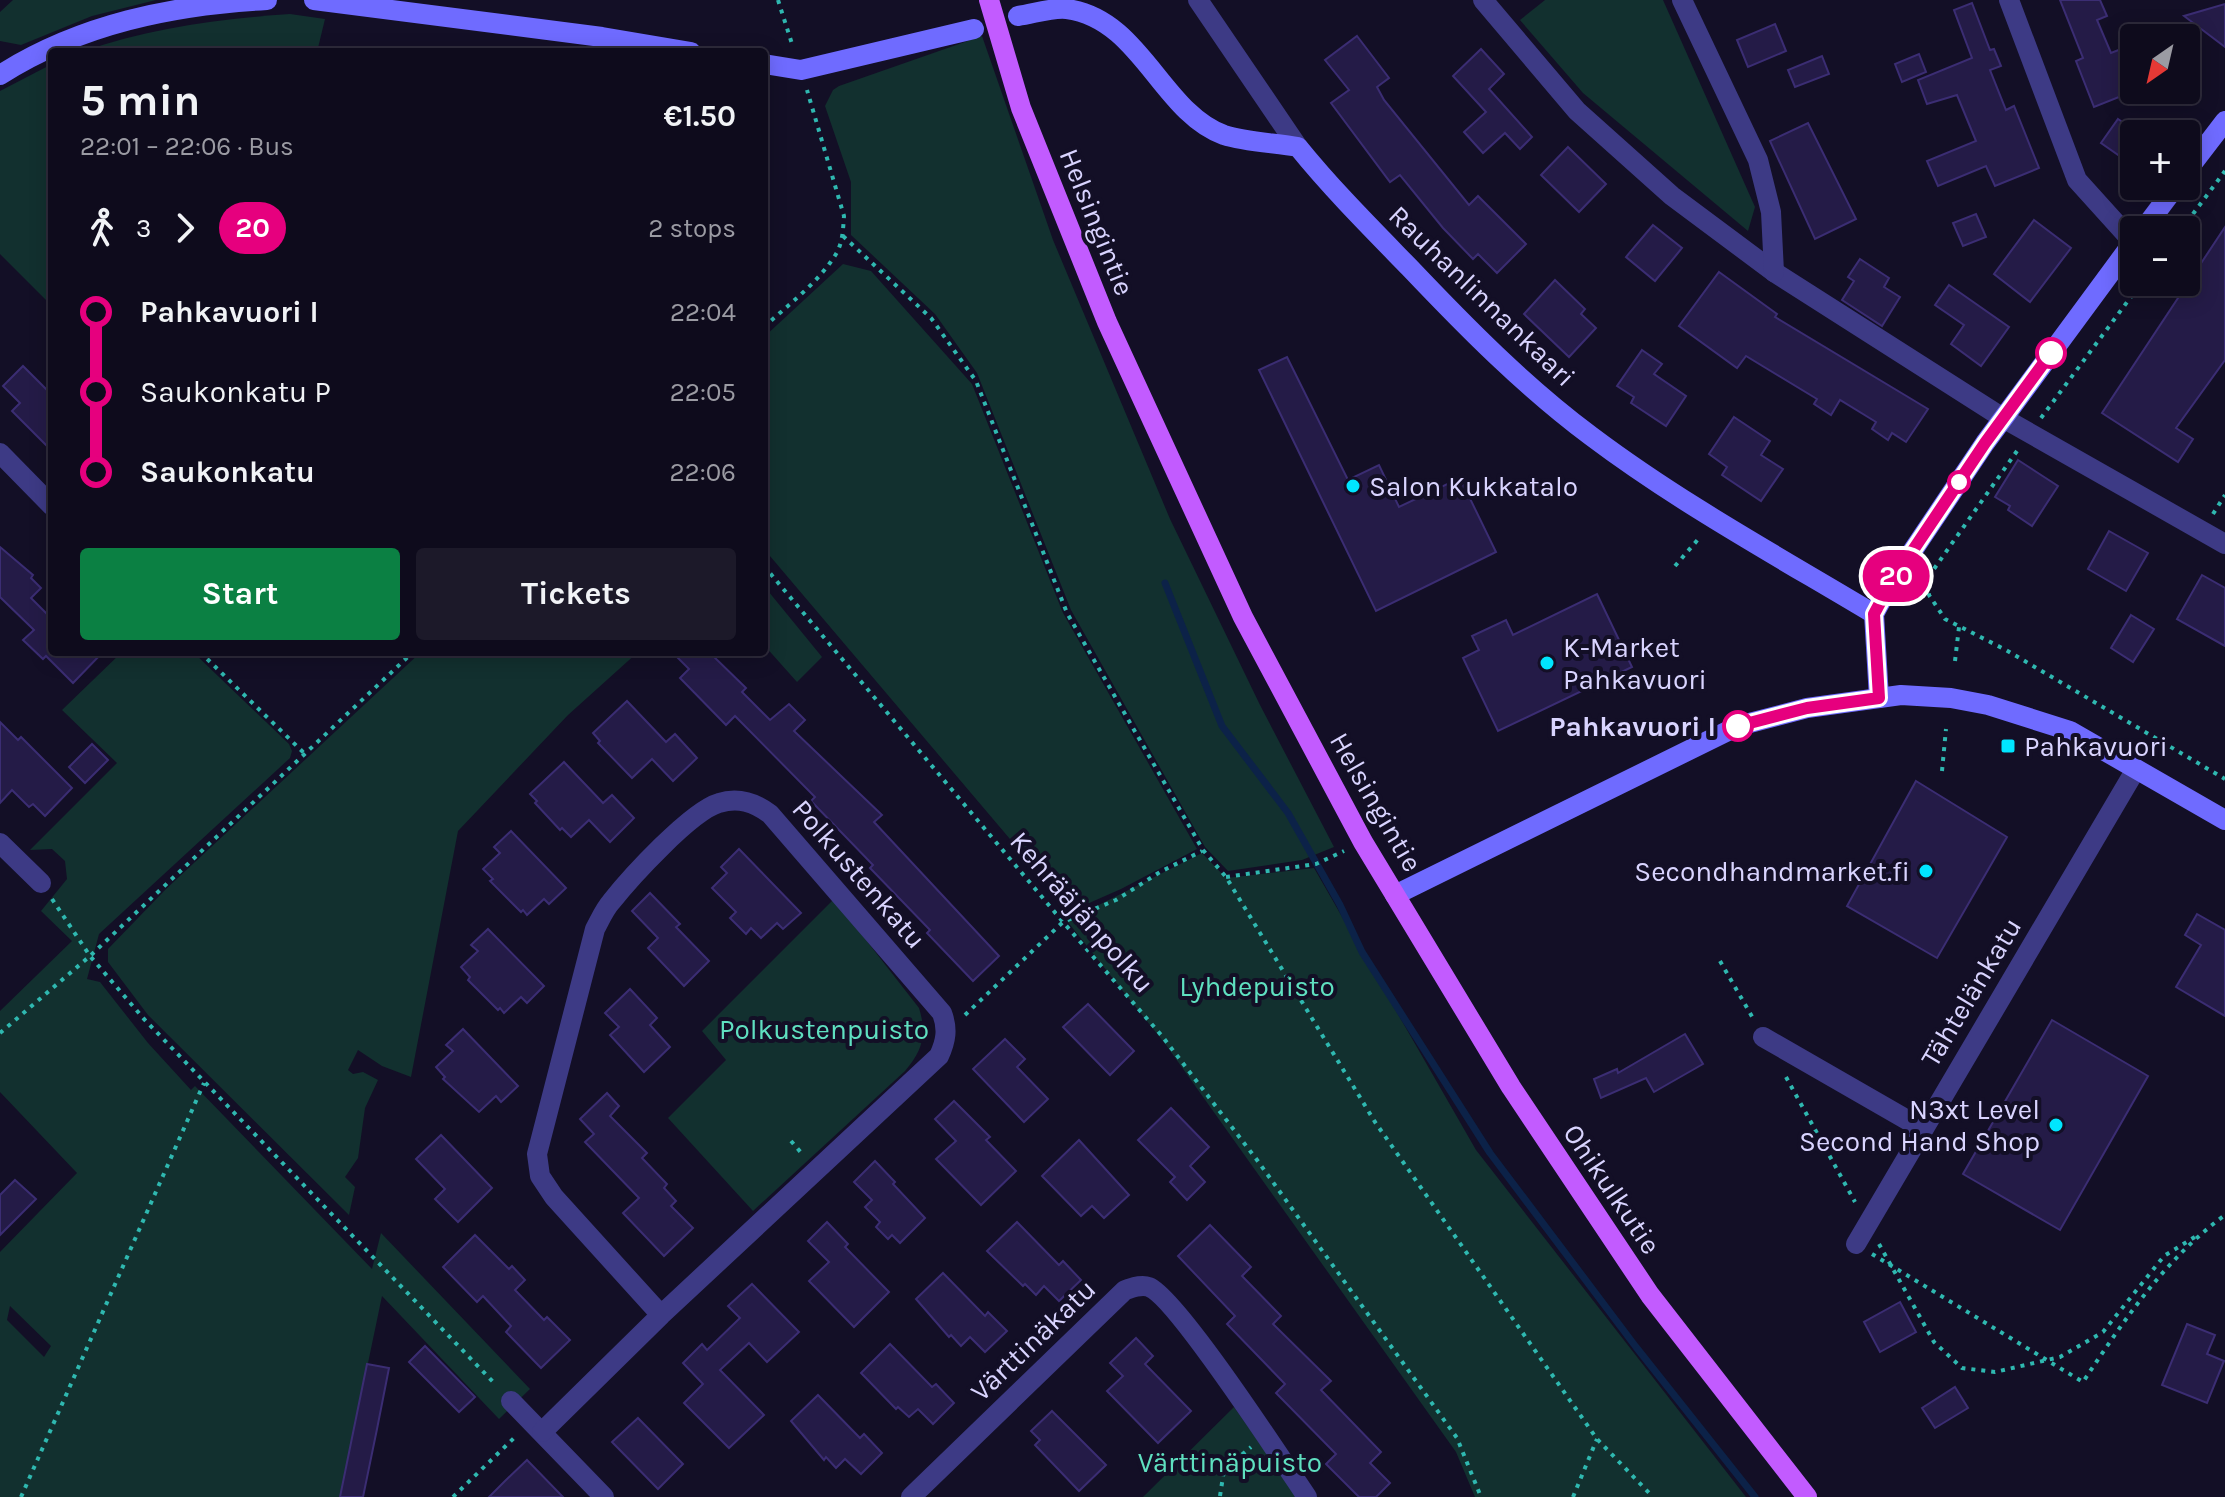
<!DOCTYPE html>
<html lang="en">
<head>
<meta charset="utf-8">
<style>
	:root { --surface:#0e0b1c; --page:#1c1929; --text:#f1f3f6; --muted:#9b9ba3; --line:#2e2b3b; --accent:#0b8043 }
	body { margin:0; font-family:Karla,sans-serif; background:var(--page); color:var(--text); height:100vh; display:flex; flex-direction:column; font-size:30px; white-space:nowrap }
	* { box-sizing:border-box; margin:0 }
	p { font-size:26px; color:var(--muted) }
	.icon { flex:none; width:44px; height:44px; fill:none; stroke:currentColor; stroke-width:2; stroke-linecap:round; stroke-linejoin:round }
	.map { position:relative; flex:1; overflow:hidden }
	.drawer { position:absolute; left:48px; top:48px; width:720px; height:608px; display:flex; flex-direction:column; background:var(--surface); border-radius:8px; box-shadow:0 4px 20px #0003,0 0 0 2px var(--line) }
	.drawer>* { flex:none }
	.badge { padding:0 16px; border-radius:26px; font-size:28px; line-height:52px }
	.needle { width:52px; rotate:214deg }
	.tools { position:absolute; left:2120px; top:24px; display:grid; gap:16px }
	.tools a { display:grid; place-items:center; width:80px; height:80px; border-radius:8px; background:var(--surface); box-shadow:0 4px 20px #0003,0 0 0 2px var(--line); font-size:40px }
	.map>.badge { position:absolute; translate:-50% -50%; box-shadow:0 0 0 4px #fff }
	.legs { display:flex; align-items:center; gap:12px; height:88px; padding:0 32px; font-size:26px }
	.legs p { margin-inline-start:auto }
	.summary { display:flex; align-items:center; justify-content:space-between; height:136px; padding:0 32px }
	h1 { font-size:44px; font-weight:700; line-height:60px }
	.primary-button { display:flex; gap:16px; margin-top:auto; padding:16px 32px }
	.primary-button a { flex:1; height:92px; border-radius:8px; background:var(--accent); color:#fff; font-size:32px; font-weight:700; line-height:92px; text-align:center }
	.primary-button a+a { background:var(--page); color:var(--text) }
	ul { padding:0 32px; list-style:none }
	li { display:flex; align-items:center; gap:28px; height:80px; font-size:30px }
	li i { display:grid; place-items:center; width:12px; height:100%; margin:0 10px; background:currentColor }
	li i::after { content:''; width:20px; height:20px; margin:-10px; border:6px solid; border-radius:50%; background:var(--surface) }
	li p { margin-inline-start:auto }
	li:first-child i { background:linear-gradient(#0000 50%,currentColor 0) }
	li:last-child i { background:linear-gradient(currentColor 50%,#0000 0) }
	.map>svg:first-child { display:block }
</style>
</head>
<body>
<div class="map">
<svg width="2225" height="1497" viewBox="0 0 2225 1497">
	<rect width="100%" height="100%" fill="#130f26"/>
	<g fill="#12302f" fill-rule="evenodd">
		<polygon points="13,0 156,0 92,16 21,45 0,41 0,12"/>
		<polygon points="1545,0 1663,0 1755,207 1748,231 1583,93 1520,20"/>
		<path d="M290,14L325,19L317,52H81C149,28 218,19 290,14Z"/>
		<polygon points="982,36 1053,240 1170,519 1260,705 1334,847 1302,860 1228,871 1205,847 1071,610 977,373 935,314 851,235 851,182 825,106 833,90 839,86"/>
		<polygon points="52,64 52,306 0,254 0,91"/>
		<polygon points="843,264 871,271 972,384 1063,613 1197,849 1121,889 1071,911 764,549 764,337"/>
		<polygon points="764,586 822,657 797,682 764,645"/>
		<path d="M122,652H193L289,744L292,751L290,758L99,934L87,979L100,982L148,1043L191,1090L195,1086L372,1269L381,1233L530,1389L499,1419L382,1296L340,1497H0V1252L77,1173L0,1092V1011L72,941L41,911L67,879L65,861L52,849L30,850L117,763L62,710ZM10,1306L51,1346L44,1357L7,1320Z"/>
		<polygon points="421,652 638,652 568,715 458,831 411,1077 382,1066 358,1050 348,1070 353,1074 363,1072 378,1080 365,1108 358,1158 345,1177 355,1187 349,1215 148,1015 108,962 108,949 166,889"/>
		<polygon points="1202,853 1226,878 1314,868 1476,1150 1746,1497 1475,1497 1456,1452 1166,1045 1067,921"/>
		<path d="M834,899L919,1008C927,1034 923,1050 905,1071L753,1211L668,1118L726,1060L702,1031Z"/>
		<polygon points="1234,1407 1298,1497 1143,1497"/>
	</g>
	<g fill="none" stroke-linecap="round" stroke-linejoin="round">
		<polyline stroke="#0c2248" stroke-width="7" points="1165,583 1222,726 1288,813 1340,905 1362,952 1490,1153 1636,1347 1755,1497"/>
	</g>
	<g fill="#241b47" stroke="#3b2d73" stroke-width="2">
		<polygon points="2060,0 2100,0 2107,16 2097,20 2111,53 2134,44 2134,91 2094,107 2076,61 2083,58"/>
		<polygon points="1972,3 1990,50 1994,49 2001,66 1990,70 2006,110 2014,106 2039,168 1995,186 1986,166 1938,186 1927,161 1976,141 1957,95 1927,104 1918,80 1972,58 1954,10"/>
		<polygon points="2225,4 2225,47 2184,16"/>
		<polygon points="1775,24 1786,51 1748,67 1737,40"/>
		<polygon points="1357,36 1389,78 1377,87 1384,100 1469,205 1478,196 1526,244 1497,273 1478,254 1473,259 1443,228 1400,175 1390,182 1331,103 1349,90 1325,60"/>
		<polygon points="1481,49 1504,74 1489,89 1532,137 1520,149 1505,133 1483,153 1464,132 1486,112 1453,76"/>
		<polygon points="1919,54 1926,72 1902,82 1895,64"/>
		<polygon points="1822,56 1829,74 1795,87 1788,70"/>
		<polygon points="2118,119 2134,130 2134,166 2101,143"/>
		<polygon points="1808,123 1856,219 1815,239 1770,141"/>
		<polygon points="1568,147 1606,184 1579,212 1541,175"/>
		<polygon points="1976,214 1986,237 1963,246 1953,223"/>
		<polygon points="2034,220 2071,248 2030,302 1994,274"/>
		<polygon points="1653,225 1682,248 1655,281 1626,257"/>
		<polygon points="2225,227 2225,360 2176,428 2193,439 2178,462 2102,413"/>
		<polygon points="1860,259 1889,278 1884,287 1900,297 1882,326 1842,300 1854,281 1848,277"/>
		<polygon points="1719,272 1777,314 1775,317 1928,409 1906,442 1892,433 1888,440 1872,429 1876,422 1840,400 1831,415 1814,404 1817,399 1746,356 1737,368 1679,326"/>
		<polygon points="1555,280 1585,309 1581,314 1596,328 1569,357 1524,314"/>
		<polygon points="1949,285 2009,327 1981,366 1951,344 1964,325 1935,305"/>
		<polygon points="1642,350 1662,364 1654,374 1686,396 1666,426 1631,403 1634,397 1617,386"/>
		<polygon points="1287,357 1348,480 1379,465 1399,507 1460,478 1496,552 1376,611 1259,370"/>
		<polygon points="23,366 52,395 52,451 12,411 20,403 3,386"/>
		<polygon points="1734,417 1770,441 1761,455 1783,469 1761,501 1722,475 1727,467 1709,454"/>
		<polygon points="2018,460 2058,486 2032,526 2008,510 2010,506 1995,497"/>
		<polygon points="2109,531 2148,553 2126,591 2088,569"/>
		<polygon points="0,547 33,575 31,578 41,588 31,598 48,615 52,611 51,652 103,652 73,683 46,656 43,659 23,640 34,630 0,597"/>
		<polygon points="2202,575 2225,588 2225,646 2177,619"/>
		<polygon points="1597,594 1632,667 1498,731 1463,658 1479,650 1472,636 1506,620 1513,635"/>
		<polygon points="2131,615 2154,629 2133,662 2111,648"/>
		<polygon points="672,652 709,652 746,688 742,692 770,720 789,704 805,720 794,731 882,815 874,822 999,956 973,981 927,933 930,930 870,868 873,865 811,801 815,797 735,716 726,725 680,678 689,669"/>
		<polygon points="627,701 666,742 675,734 697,758 673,781 652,759 632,778 598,743 600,741 593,733"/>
		<polygon points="0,722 18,740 21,737 72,788 45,816 33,804 29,807 12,790 0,803"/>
		<polygon points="92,744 108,760 85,783 69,767"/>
		<polygon points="564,762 603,803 612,795 634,818 610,842 589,820 571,837 562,828 560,830 535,803 537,801 530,794"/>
		<polygon points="1916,781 2007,837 1937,958 1847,906"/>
		<polygon points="511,831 566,888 549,904 544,899 527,915 523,910 521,912 490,881 493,879 483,869 500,853 494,847"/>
		<polygon points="739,849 801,913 783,929 777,923 761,938 751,928 746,934 730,918 736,912 712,888 727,873 721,867"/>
		<polygon points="650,893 680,924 676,927 709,961 684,986 648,948 658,938 632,911"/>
		<polygon points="2197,914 2225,930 2225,1016 2176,987 2201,945 2185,935"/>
		<polygon points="488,929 544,986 527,1003 521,997 504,1013 500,1008 498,1010 468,980 470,977 461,967 478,951 471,945"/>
		<polygon points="630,989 657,1018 650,1025 670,1047 644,1072 610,1035 619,1027 605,1013"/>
		<polygon points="1088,1004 1134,1051 1110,1075 1063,1027"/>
		<polygon points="2052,1020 2148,1076 2060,1230 1963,1174"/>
		<polygon points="463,1029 518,1086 501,1102 496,1096 479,1112 443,1079 445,1077 436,1067 453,1051 446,1045"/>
		<polygon points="1685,1034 1703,1064 1654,1092 1646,1078 1601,1098 1594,1079 1617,1069 1618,1073"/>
		<polygon points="1005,1039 1025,1059 1017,1067 1048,1099 1024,1122 973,1069"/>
		<polygon points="607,1093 619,1106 610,1116 647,1153 642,1158 667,1184 664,1188 676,1201 671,1206 693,1228 664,1256 623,1213 639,1198 585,1142 594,1134 580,1119"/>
		<polygon points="954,1101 990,1137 986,1140 1016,1171 981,1205 936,1159 956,1141 935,1119"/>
		<polygon points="1171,1108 1209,1147 1190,1166 1205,1182 1187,1200 1170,1182 1175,1177 1138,1140"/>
		<polygon points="441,1135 492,1188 458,1222 435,1199 445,1189 416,1159"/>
		<polygon points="1079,1140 1129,1195 1104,1218 1092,1206 1081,1216 1042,1176"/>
		<polygon points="875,1161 895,1182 893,1184 925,1218 900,1243 892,1235 888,1239 876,1227 880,1222 865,1207 872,1200 854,1182"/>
		<polygon points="15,1180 36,1199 0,1235 0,1195"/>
		<polygon points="827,1222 848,1244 845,1247 889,1292 854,1327 809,1281 829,1262 808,1241"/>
		<polygon points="1017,1222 1059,1265 1063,1261 1081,1280 1059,1301 1044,1286 1036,1295 1025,1284 1023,1286 987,1251"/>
		<polygon points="1210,1225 1251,1267 1242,1276 1281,1316 1273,1324 1331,1381 1321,1390 1381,1452 1370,1463 1390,1483 1376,1497 1359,1497 1326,1464 1336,1454 1276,1393 1285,1384 1227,1324 1235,1316 1178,1256"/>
		<polygon points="475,1235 509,1269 512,1266 525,1280 515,1290 544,1320 547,1317 570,1340 541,1368 506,1332 511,1326 483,1296 477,1302 443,1267"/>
		<polygon points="943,1273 985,1316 988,1312 1007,1331 985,1352 970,1337 961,1346 951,1335 949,1337 916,1299"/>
		<polygon points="752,1284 799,1332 767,1362 749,1343 720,1370 764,1415 729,1448 684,1403 703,1384 683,1363 702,1344 707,1350 740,1318 728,1306"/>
		<polygon points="1900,1302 1916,1332 1880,1352 1864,1322"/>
		<polygon points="2187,1324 2215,1335 2207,1354 2224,1361 2207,1403 2162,1385"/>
		<polygon points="1136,1338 1153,1356 1145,1364 1191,1411 1158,1443 1107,1391 1123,1376 1110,1363"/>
		<polygon points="890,1344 932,1387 936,1384 954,1403 933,1424 918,1409 909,1417 898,1407 896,1409 861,1373"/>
		<polygon points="425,1346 475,1397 459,1412 409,1362"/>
		<polygon points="367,1364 389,1368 377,1429 363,1497 340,1497"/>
		<polygon points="1955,1387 1968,1408 1935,1428 1922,1408"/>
		<polygon points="818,1395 860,1438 864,1434 882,1453 861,1474 845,1459 836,1468 826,1457 824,1460 791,1421"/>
		<polygon points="1052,1411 1106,1465 1079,1491 1035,1445 1040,1440 1031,1431"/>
		<polygon points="638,1418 683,1464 658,1489 612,1442"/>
		<polygon points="527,1460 563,1497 489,1497 505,1481"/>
	</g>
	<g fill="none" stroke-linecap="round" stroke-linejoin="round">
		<g stroke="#2fb8b0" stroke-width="4" stroke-dasharray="4 6" stroke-linecap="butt">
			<polyline points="778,0 793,47"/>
			<polyline points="2181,230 2225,171"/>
			<polyline points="843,236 931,318 976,381 1067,613 1203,850 1226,877 1375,1122 1597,1439 1653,1497"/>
			<path d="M764,327C788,305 819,282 836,254C843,242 843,229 844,216L807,90"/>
			<polyline points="2041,418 2142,282"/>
			<polyline points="2017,451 1929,576 1929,595 1945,619 2006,650 2225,779"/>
			<polyline points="2213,514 2225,495"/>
			<polyline points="764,566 1063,922 1162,1036 1257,1160 1457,1438 1481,1497"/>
			<polyline points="1675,566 1701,536"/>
			<polyline points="200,652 304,753"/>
			<polyline points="1955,661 1959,627"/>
			<polyline points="1942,771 1946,729"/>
			<polyline points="1226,877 1316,864 1344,851"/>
			<polyline points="52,899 90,956 144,1019 496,1385"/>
			<polyline points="1720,961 1754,1020"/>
			<polyline points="965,1015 1063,922 1116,900 1160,872 1202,851"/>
			<polyline points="0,1033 90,956 413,652"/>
			<polyline points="1786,1077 1855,1202"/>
			<polyline points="791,1141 804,1156"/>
			<polyline points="1879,1244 1934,1342 1962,1368 1995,1372 2060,1357 2103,1332 2164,1256 2198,1235"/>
			<path d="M1872,1254L2083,1382C2124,1320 2165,1259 2225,1215"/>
			<polyline points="1220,1496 1224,1470 1251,1447"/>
			<polyline points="21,1497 204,1083"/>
			<polyline points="453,1497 515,1437"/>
			<polyline points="1573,1497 1597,1439"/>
		</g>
		<g stroke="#3d3a85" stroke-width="20">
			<polyline points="1198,0 1298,147"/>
			<polyline points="1483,0 1577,111 1672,196 1774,272 2003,418 2225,544"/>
			<polyline points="1682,0 1758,160 1771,212 1774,272"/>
			<polyline points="2009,0 2077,180 2133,242"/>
			<polyline points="0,453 52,506"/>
			<polyline points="0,843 41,883"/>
			<polyline points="1763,1037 1923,1129"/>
			<polyline points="1856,1244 2136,769"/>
			<polyline points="511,1401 604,1497"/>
			<path d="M542,1432L661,1315L939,1056C946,1041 948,1029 942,1013L770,814C754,802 738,797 719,803C691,811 630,878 611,902C604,910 600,920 595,929L537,1154L540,1176L554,1197L661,1315"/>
			<path d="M911,1497L1125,1290C1132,1288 1141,1284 1149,1287C1176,1297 1284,1463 1307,1497"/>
		</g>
		<g stroke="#6f6bff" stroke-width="20">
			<polyline points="314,0 602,37 691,52"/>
			<path d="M1018,16C1033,14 1053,7 1067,9C1141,19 1161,112 1224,135C1245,142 1276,143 1298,147C1332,189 1371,228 1409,267C1466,327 1524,386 1591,436C1680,503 1779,557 1874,614"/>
			<polyline points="764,64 801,70 974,29"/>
			<path d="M0,75C80,24 173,5 267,0"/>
			<polyline points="2186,172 2225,121"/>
			<polyline points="2143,230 2176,186"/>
			<polyline points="1879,698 1874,614 1889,586 1985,443 2134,241"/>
			<polyline points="1395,895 1738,726 1807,708 1901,695 1951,698 1988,705 2070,731 2225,820"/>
		</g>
		<polyline stroke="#c25bff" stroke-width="20" points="989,0 1021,108 1107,322 1243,617 1363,842 1511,1087 1650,1295 1807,1497"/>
	</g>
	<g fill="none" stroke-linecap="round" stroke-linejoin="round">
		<g stroke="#fff" stroke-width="18">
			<polyline id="line-1" points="1738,726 1807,708 1879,698 1874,614 1889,586 1985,443 2051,353"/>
		</g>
		<use href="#line-1" stroke="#e6007e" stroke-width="12"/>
	</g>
	<g fill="#fff" stroke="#e6007e" stroke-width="4">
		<circle cx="2051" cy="353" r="14"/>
		<circle cx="1959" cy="482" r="10"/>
		<circle cx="1738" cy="726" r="14"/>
	</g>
	<g fill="#00e5ff" stroke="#130f26" stroke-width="3">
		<circle cx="1353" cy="486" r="8"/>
		<circle cx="1547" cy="663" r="8"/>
		<rect x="2000" y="738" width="16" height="16" rx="4"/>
		<circle cx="1926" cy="871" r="8"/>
		<circle cx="2056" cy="1125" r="8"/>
	</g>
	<g text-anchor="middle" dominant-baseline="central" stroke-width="8" stroke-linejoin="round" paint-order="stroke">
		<g font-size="28" fill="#d9d4ff" stroke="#130f26">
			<text transform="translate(1097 222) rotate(68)">Helsingintie</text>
			<text transform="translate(1482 296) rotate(44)">Rauhanlinnankaari</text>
			<text transform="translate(1376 802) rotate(60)">Helsingintie</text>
			<text transform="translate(859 874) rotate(49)">Polkustenkatu</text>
			<text transform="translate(1082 912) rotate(49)">Kehrääjänpolku</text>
			<text transform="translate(1971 992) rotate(-59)">Tähtelänkatu</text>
			<text transform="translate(1612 1189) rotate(56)">Ohikulkutie</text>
			<text transform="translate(1033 1340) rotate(-44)">Värttinäkatu</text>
		</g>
		<g font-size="28" fill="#d9d4ff" stroke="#130f26" text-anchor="start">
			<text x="1369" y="486">Salon Kukkatalo</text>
			<text x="1563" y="647">K-Market<tspan x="1563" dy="32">Pahkavuori</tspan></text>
			<text x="2024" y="746">Pahkavuori</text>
			<text x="1910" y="871" text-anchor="end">Secondhandmarket.fi</text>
			<text x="2040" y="1109" text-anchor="end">N3xt Level<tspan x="2040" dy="32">Second Hand Shop</tspan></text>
		</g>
		<g font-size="28" font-weight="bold" fill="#d9d4ff" stroke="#130f26" text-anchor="end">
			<text x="1716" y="726">Pahkavuori I</text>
		</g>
		<g font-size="28" fill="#5fe0c0" stroke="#130f26">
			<text x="1257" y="986">Lyhdepuisto</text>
			<text x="824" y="1029">Polkustenpuisto</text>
			<text x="1230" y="1462">Värttinäpuisto</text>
		</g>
	</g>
</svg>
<div class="tools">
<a><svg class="needle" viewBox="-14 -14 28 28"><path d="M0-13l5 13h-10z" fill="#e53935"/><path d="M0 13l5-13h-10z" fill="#9b9ba3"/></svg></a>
<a>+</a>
<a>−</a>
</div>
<b class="badge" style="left:1896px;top:576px;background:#e6007e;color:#fff">20</b>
<section class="drawer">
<div class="summary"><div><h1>5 min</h1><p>22:01 – 22:06 · Bus</p></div><b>€1.50</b></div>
<div class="legs"><svg class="icon" aria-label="walk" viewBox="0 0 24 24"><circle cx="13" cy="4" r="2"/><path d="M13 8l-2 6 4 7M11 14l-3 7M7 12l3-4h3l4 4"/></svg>3<svg class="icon" aria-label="forward" viewBox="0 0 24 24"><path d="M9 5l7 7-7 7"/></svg><b class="badge" style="background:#e6007e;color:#fff">20</b><p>2 stops</p></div>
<ul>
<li><i style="color:#e6007e"></i><b>Pahkavuori I</b><p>22:04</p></li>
<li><i style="color:#e6007e"></i><span>Saukonkatu P</span><p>22:05</p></li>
<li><i style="color:#e6007e"></i><b>Saukonkatu</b><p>22:06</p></li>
</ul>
<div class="primary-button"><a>Start</a><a>Tickets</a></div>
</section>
</div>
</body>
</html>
